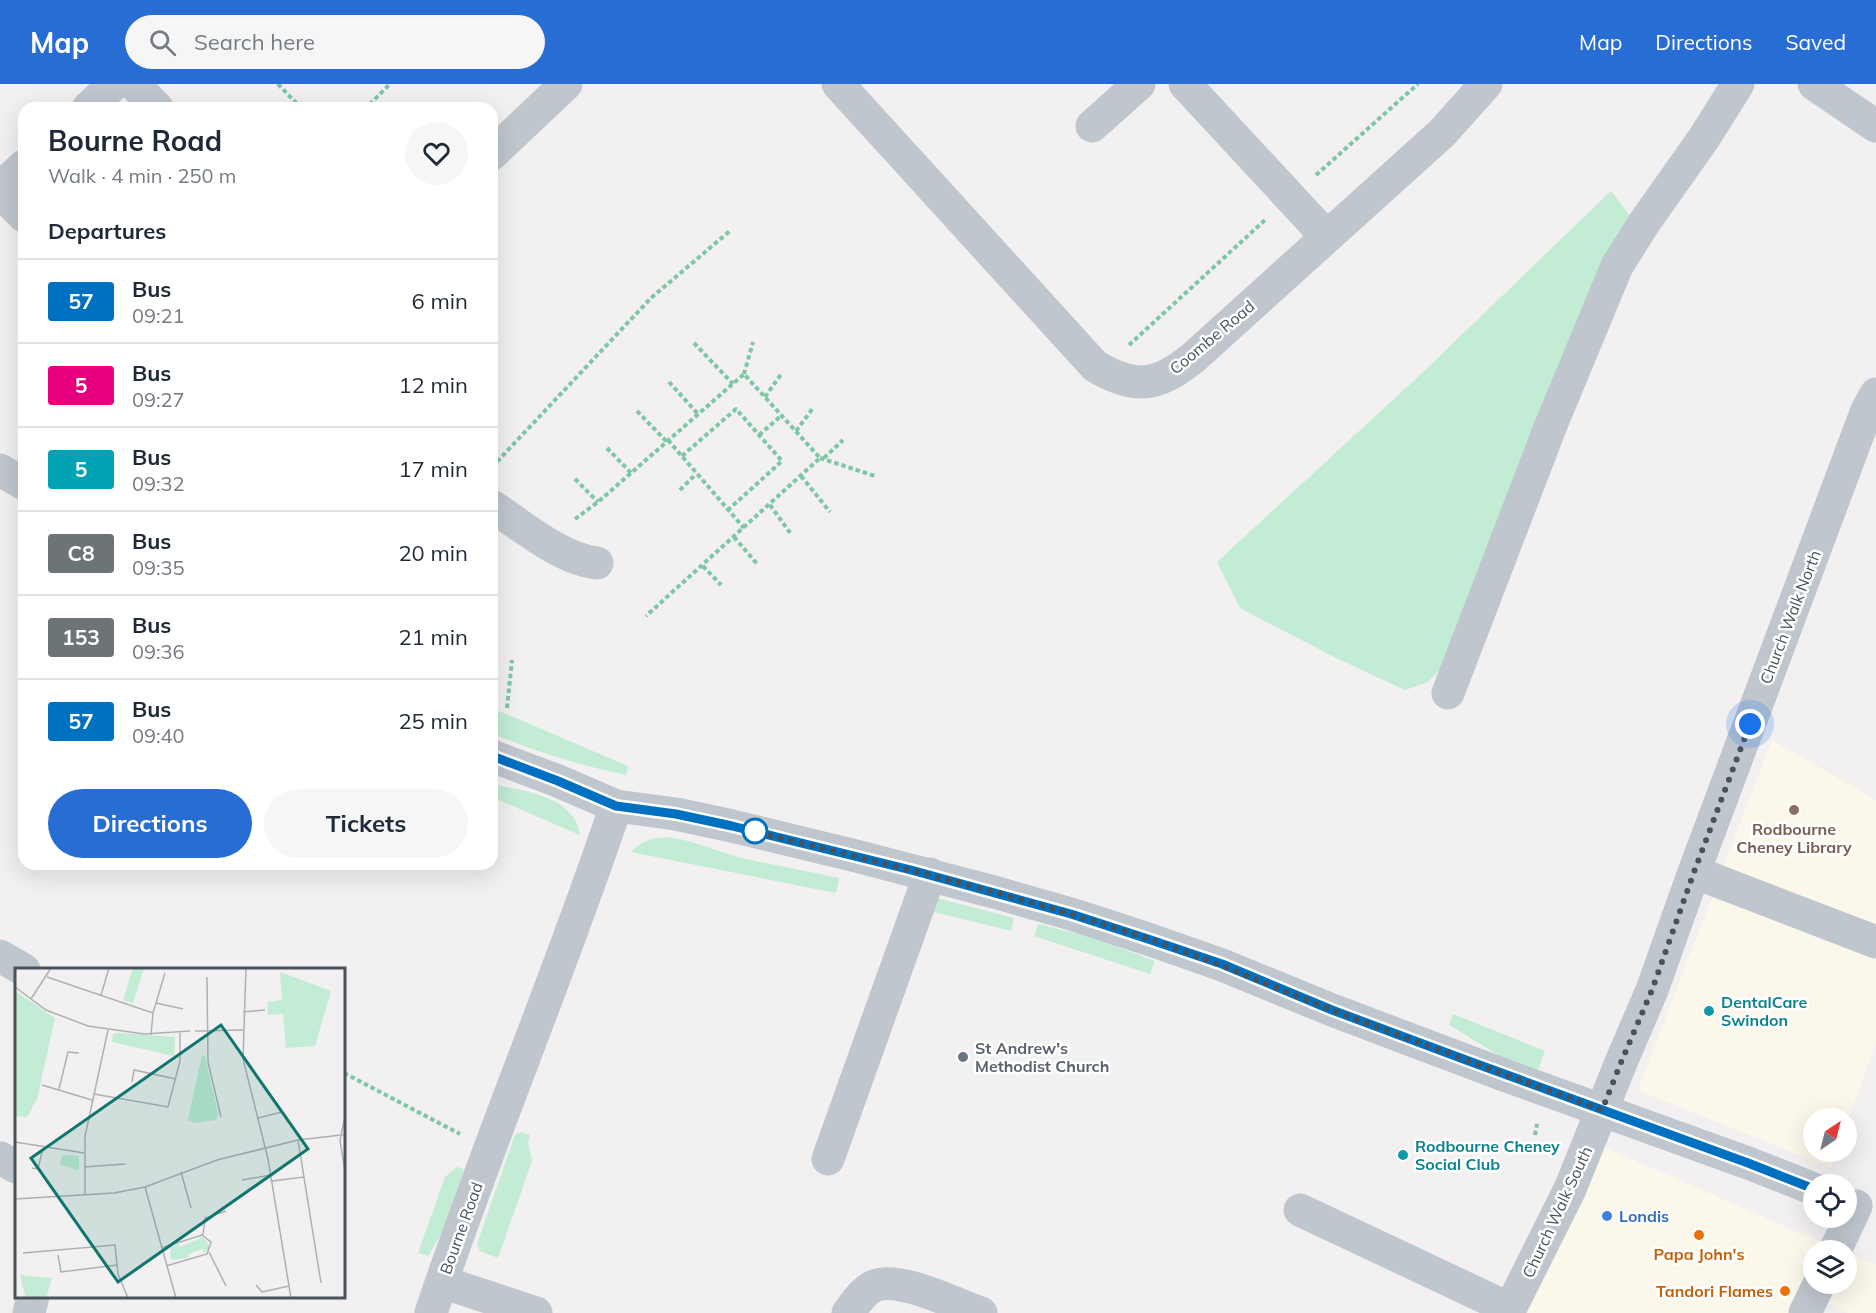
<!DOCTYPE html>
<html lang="en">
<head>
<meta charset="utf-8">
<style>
	:root { --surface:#fff; --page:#f6f6f7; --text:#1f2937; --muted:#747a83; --line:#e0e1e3; --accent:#286dd3 }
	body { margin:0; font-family:Mulish,sans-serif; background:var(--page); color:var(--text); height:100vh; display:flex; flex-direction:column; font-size:22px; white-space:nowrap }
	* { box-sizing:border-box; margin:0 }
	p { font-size:20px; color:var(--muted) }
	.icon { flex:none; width:33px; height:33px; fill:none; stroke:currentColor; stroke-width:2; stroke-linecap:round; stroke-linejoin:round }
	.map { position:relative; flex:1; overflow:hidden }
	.panel { position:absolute; left:18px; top:18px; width:480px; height:768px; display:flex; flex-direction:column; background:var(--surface); border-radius:18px; box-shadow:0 6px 24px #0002 }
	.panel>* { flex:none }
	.badge { padding:0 12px; border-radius:4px; font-size:21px; line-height:39px }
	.needle { width:39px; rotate:35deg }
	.tools { position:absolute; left:1803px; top:1024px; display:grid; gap:12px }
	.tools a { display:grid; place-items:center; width:54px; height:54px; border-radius:50%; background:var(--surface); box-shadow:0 6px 24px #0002; font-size:30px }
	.you { position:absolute; width:30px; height:30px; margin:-15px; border:4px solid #fff; border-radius:50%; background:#1a73e8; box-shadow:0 0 0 9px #1a73e833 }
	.map>.badge { position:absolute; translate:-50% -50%; box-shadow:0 0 0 3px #fff }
	h2 { padding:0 30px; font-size:22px; line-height:54px }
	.round { display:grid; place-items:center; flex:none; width:63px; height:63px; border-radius:32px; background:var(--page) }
	.overview { display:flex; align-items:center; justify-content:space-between; height:102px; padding:0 30px }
	h1 { font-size:28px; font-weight:700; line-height:45px }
	.button { display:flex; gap:12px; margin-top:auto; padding:12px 30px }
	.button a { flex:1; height:69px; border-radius:36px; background:var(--accent); color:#fff; font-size:24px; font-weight:700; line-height:69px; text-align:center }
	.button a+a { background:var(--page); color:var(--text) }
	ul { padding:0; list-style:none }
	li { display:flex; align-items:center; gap:18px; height:84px; padding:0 30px; border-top:2px solid var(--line) }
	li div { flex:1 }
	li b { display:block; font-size:22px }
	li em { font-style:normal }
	li .badge { min-width:66px; font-weight:700; text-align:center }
	header { display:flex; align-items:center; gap:36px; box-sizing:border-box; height:84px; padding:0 30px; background:var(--accent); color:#fff }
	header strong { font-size:28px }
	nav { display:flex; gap:33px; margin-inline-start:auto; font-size:21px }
	.search { width:420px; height:54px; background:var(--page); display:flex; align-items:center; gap:15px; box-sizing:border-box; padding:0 21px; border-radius:33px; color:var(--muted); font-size:22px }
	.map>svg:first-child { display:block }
</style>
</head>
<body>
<header>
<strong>Map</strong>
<div class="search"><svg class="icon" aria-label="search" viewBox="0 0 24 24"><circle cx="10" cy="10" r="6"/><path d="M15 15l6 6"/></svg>Search here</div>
<nav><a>Map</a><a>Directions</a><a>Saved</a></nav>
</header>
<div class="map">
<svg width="1876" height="1229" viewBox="0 0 1876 1229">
	<rect width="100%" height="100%" fill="#f2f0f0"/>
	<g fill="#fbf7eb">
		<polygon points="1772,656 1876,716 1876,960 1847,1039 1846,1035 1814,1035 1814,1068 1836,1068 1831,1084 1638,1006"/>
		<polygon points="1604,1063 1842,1167 1814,1167 1814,1200 1846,1200 1847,1169 1876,1181 1876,1229 1848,1229 1805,1209 1796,1229 1522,1229"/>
	</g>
	<g fill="#c2ecd4">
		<polygon points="1611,107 1631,133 1446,579 1428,598 1405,606 1336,574 1240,524 1217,478 1420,291"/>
		<path d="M492,624L628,682L626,691C581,681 534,668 492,649Z"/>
		<path d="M492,700C523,707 574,711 580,751L492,713Z"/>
		<path d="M668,753L688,757L741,774L839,794L836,809L631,768C642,756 653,754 668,753Z"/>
		<polygon points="930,812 1014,834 1011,847 926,826"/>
		<polygon points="1038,840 1094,854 1155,877 1150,890 1034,852"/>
		<polygon points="1453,930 1545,967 1537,988 1510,978 1449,941"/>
		<polygon points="521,1048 530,1051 528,1057 532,1077 498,1174 480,1167 477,1160 515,1051"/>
		<polygon points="457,1083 464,1085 442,1148 428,1172 418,1169 445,1093"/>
	</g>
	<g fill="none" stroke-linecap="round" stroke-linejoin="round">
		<g stroke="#7dc7a5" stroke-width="4" stroke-dasharray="4.5 3" stroke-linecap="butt">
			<polyline points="278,0 301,24"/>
			<polyline points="363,24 369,21 390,0"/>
			<polyline points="1316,91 1418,0"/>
			<polyline points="694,259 733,300"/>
			<polyline points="1129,261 1265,136"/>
			<polyline points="744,290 753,258"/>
			<polyline points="669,298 698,330"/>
			<polyline points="765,313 782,289"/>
			<polyline points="637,327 667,358"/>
			<polyline points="796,347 813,324"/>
			<polyline points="759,351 782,331"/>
			<polyline points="668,356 744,444"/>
			<polyline points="607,364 631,389"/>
			<polyline points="682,372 736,325 782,377 728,426"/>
			<polyline points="820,374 875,392"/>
			<polyline points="824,374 843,356"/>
			<polyline points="492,383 651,214 731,146"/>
			<polyline points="801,392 830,428"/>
			<polyline points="575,395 598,418"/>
			<polyline points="680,406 696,390"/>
			<polyline points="770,421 791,450"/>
			<polyline points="575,435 598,418 744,290 820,374 646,532"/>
			<polyline points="734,453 758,481"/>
			<polyline points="703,482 721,501"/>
			<polyline points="507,624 512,576"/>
			<polyline points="344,989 460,1050"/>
			<polyline points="1535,1051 1537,1040"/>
		</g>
		<g stroke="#bfc6cd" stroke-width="33">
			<polyline points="134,0 157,24"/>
			<path d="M838,0L1095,282C1135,306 1158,303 1194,273L1442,49L1486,0"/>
			<polyline points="1185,0 1326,152"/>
			<polyline points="1814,0 1876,42"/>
			<polyline points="88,24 114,0"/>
			<polyline points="1092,42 1139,0"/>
			<polyline points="492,70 566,0"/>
			<polyline points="0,104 24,82"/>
			<polyline points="0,108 24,132"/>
			<polyline points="0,386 24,400"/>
			<path d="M492,422C522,442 561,475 597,479"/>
			<polyline points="1448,609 1551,341 1617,182 1644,139 1704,54 1738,0"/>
			<polyline points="492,672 558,697 616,722 676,730 732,742 856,772 994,808 1071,830 1148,855 1222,881 1332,926 1504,991 1748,1079 1814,1105"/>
			<polyline points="1694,788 1876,858"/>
			<polyline points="0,872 24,886"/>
			<polyline points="0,1074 16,1083"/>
			<polyline points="828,1075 930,790"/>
			<polyline points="1300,1126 1510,1225"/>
			<polyline points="1835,1167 1856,1122"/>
			<polyline points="442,1198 536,1229"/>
			<polyline points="29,1229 33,1212"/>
			<path d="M431,1229C488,1058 559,892 616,722"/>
			<path d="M848,1229C855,1220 863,1207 874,1202C898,1191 955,1220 981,1229"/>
			<polyline points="1508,1229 1570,1105 1622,976 1652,906 1694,788 1867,326 1876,310"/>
			<polyline points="1805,1229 1819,1200"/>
		</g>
	</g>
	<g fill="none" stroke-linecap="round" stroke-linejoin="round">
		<g stroke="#fff" stroke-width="14">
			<polyline id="line" points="492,672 558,697 616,722 676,730 732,742 911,786 1071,830 1148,855 1222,880 1332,926 1466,976 1748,1079 1814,1105"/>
		</g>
		<use href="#line" stroke="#0070c0" stroke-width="9"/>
		<path stroke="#49525b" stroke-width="6" stroke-dasharray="0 10.8" d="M755,747H752C886,780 1019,811 1149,855C1212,876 1273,903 1335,927C1424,961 1513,993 1602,1026L1622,976L1652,906L1694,788L1750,640"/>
	</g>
	<circle fill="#8d6e63" stroke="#fff" stroke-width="2" cx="1794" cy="726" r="6"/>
	<circle fill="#fff" stroke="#0070c0" stroke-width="3" cx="755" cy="747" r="12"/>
	<g fill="#0f9aa8" stroke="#fff" stroke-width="2">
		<circle cx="1709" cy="927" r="6"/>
		<circle cx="1403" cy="1071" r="6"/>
	</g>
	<circle fill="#6b7280" stroke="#fff" stroke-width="2" cx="963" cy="973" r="6"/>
	<circle fill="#3f7fe0" stroke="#fff" stroke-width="2" cx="1607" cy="1132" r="6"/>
	<g fill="#e8710a" stroke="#fff" stroke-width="2">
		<circle cx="1699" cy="1151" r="6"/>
		<circle cx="1785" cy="1207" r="6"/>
	</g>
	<g text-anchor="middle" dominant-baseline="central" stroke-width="5" stroke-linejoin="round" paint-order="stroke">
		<g font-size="16" fill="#49525b" stroke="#fff">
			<text transform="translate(1212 253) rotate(-40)">Coombe Road</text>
			<text transform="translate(1790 533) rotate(-69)">Church Walk North</text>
			<text transform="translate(1557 1128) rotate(-65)">Church Walk South</text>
			<text transform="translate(461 1144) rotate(-70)">Bourne Road</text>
		</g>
		<g font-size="16" font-weight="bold" fill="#785e54" stroke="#fff">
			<text x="1794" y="745">Rodbourne<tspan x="1794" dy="18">Cheney Library</tspan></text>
		</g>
		<g font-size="16" font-weight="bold" fill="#0d838f" stroke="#fff" text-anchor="start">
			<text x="1721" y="918">DentalCare<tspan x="1721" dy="18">Swindon</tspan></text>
			<text x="1415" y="1062">Rodbourne Cheney<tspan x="1415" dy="18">Social Club</tspan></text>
		</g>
		<g font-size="16" font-weight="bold" fill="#5b616d" stroke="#fff" text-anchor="start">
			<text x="975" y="964">St Andrew's<tspan x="975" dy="18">Methodist Church</tspan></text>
		</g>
		<g font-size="16" font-weight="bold" fill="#366cbe" stroke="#fff" text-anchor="start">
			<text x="1619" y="1132">Londis</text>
		</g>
		<g font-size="16" font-weight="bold" fill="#c56008" stroke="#fff">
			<text x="1699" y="1170">Papa John's</text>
			<text x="1773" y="1207" text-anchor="end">Tandori Flames</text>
		</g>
	</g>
	<g transform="translate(15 884)">
		<rect width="330" height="330" fill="#f2f0f0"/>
		<path d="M118,0H129L118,35L108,32ZM265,4L316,23L300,78L271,80L268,46L253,47L252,34L267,32ZM0,23L40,50L22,131L12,149L0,148ZM103,65L160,69L159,88L97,74L98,66ZM187,87L190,88L203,146L201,152L179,155L173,152ZM47,187L64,188V202L45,197ZM188,269L195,279L189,285L188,281L173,286L174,290L156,292L155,279L163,276L165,279ZM5,307L37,310L31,330H11Z" fill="#c2ecd4"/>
		<path fill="none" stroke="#aeb1b4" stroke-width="1.5" d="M231,0L228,91L253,191L276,330M32,9L138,45L136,67M192,9L193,94L206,149M0,19L31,42L73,58L129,66L175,63M86,27L94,0M16,31L36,0M141,35L168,41M228,44L250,42M138,45L150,5M180,63L228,62M117,114L119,102L161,111M27,117L77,132M44,121L53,84L64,85M79,126L153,139L165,93V65M243,150L267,144M330,167H326L325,173L330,203M283,172L306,315M0,174L69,185M69,199L110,196M17,200L23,201L28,180M166,204L176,240M227,212L256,207M257,213L289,209M130,219L161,330M70,226V168L93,62M0,231L99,225L130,219L202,192L283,172L326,167L330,149M188,267L190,250L211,243M146,280L187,267L196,274L192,286L151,298M194,284L211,318M8,285L100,277L103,306L113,330M43,287L46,304L102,297M241,317L247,324L274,318"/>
		<path fill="#0f766e" fill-opacity="0.15" stroke="#0f766e" stroke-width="3" d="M206,57L293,181L103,314L16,190Z"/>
		<rect width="330" height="330" fill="none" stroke="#49525b" stroke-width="3"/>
	</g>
</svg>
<div class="tools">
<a><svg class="needle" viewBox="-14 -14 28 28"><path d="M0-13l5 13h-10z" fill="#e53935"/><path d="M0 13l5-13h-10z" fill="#747a83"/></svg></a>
<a><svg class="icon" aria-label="locate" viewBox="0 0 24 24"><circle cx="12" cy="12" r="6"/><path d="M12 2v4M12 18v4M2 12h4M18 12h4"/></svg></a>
<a><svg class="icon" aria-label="layers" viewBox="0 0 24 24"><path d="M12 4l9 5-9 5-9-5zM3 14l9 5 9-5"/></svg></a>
</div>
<div class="you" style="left:1750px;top:640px"></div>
<section class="panel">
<div class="overview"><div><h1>Bourne Road</h1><p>Walk · 4 min · 250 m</p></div><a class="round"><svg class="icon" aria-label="heart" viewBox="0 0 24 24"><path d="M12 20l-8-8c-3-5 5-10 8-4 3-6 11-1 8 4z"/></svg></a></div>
<h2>Departures</h2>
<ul>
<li><span class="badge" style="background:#0070c0;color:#fff">57</span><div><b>Bus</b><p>09:21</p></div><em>6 min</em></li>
<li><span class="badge" style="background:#e6007e;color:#fff">5</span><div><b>Bus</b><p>09:27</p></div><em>12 min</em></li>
<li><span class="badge" style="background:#00a3b4;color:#fff">5</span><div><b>Bus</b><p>09:32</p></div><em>17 min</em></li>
<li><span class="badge" style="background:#6c7476;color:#fff">C8</span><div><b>Bus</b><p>09:35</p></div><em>20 min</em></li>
<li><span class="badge" style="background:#6c7476;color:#fff">153</span><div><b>Bus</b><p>09:36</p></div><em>21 min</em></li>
<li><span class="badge" style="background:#0070c0;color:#fff">57</span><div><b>Bus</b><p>09:40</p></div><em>25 min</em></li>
</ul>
<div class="button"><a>Directions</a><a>Tickets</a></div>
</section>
</div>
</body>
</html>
